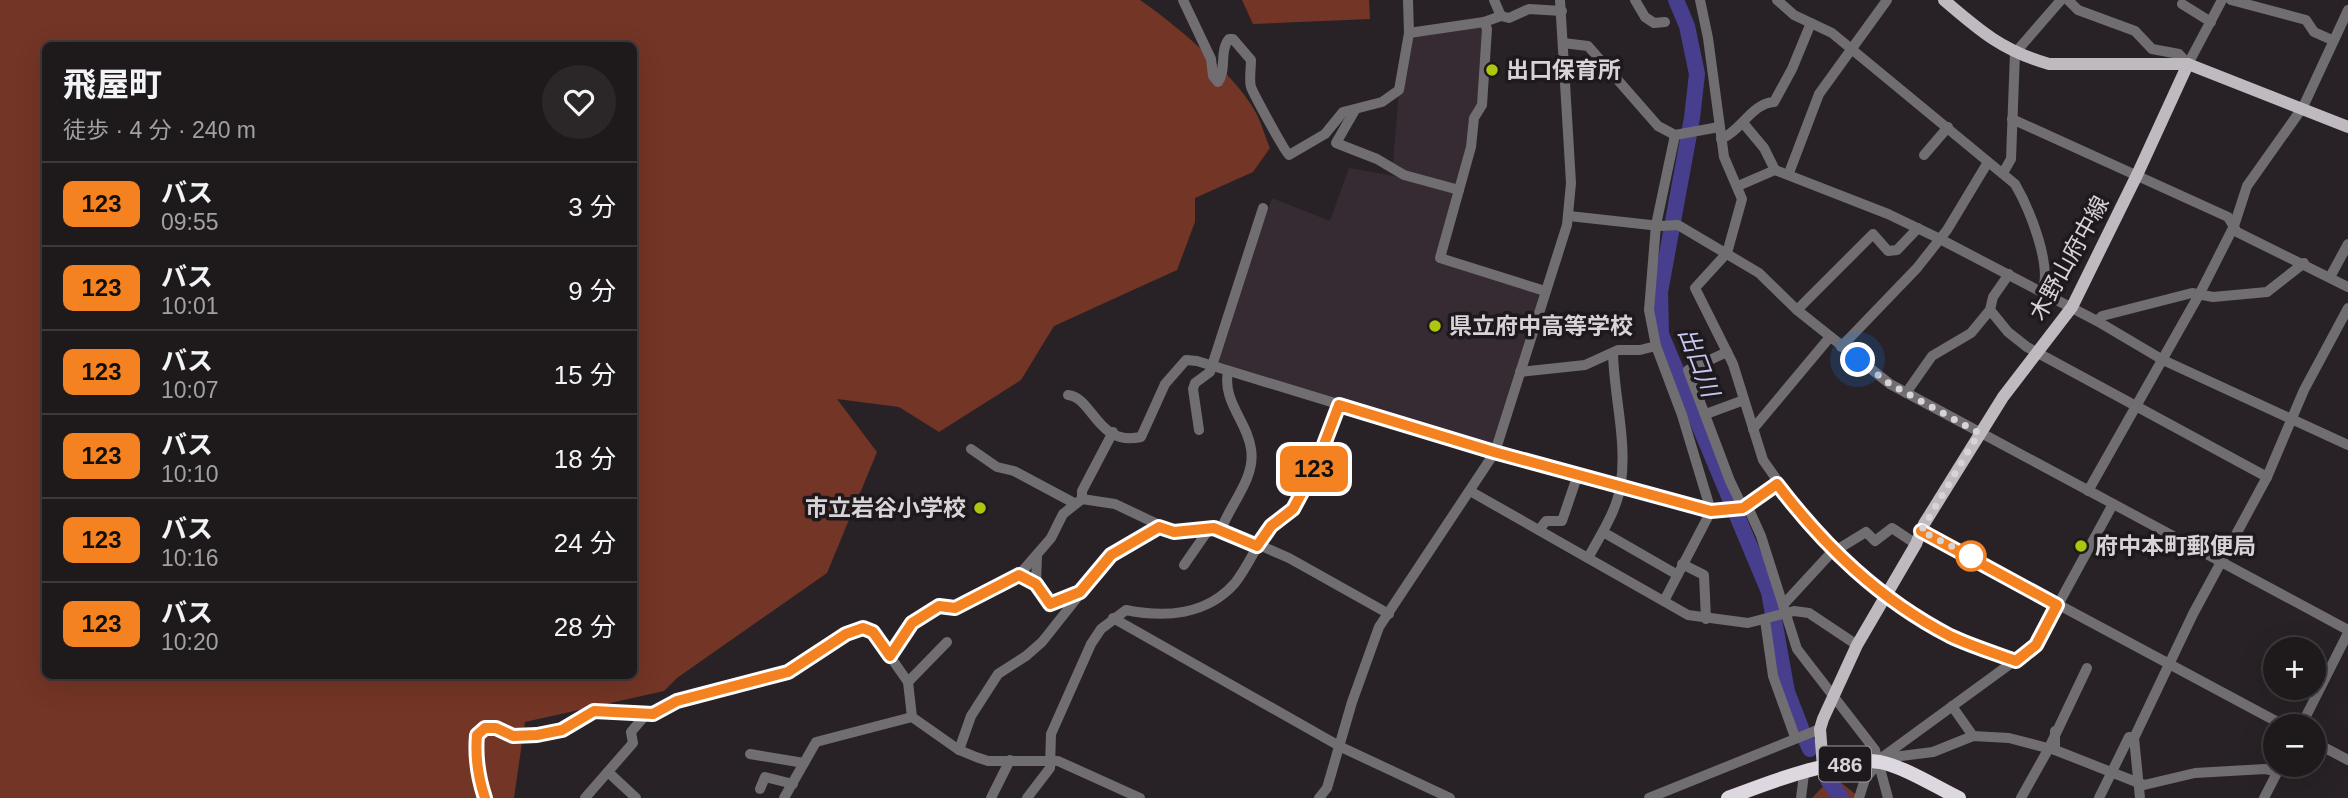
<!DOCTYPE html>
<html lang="ja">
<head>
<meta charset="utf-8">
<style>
	:root { --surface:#1e1a1c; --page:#2b2729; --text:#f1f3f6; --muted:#a1a1a3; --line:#3c383b }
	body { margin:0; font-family:Arial,"Noto Sans JP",sans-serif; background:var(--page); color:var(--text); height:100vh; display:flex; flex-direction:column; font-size:26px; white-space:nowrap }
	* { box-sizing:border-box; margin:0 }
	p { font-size:23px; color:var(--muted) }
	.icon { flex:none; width:38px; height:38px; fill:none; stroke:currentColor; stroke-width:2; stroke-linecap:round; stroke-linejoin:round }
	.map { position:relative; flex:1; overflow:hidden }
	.drawer { position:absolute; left:42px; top:42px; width:595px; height:637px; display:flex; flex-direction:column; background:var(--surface); border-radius:10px; box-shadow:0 7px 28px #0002,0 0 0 2px var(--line) }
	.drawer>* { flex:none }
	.badge { padding:0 14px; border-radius:10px; font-size:24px; line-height:46px }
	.tools { position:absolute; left:2263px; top:637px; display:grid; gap:14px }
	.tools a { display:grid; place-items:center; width:63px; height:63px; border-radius:50%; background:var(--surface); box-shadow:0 7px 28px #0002,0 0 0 2px var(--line); font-size:35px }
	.you { position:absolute; width:35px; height:35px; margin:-18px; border:5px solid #fff; border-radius:50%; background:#1a73e8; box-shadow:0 0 0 10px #1a73e833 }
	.map>.badge { position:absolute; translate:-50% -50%; box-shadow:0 0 0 4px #fff }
	.round { display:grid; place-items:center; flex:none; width:74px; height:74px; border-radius:37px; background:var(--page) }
	.overview { display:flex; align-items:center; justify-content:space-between; height:119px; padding:0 21px }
	h1 { font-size:33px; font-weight:700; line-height:52px }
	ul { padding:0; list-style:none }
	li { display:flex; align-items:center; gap:21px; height:84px; padding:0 21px; border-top:2px solid var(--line) }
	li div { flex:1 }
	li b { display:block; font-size:26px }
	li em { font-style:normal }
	li .badge { min-width:77px; font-weight:700; text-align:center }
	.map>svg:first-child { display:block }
</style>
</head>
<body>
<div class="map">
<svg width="2348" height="798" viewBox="0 0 2348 798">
	<rect width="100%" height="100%" fill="#282226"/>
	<polygon fill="#362b32" points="1484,22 1482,105 1466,145 1459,190 1441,258 1545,291 1495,452 1212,367 1272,198 1330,221 1349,168 1399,177 1404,175 1393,163 1399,90 1409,33"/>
	<g fill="#733525" fill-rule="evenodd">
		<path d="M0,0H1140C1174,23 1238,77 1256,113C1262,124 1265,137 1270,148L1253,172L1195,198V222L1177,270L1054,326L1021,380L939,432L899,407L837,399L877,452L827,573L677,678L664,691L525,722L514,798H0ZM46,46H634V676H46Z"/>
		<polygon points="1242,0 1369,0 1370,19 1253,24"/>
		<polygon points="1833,776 1860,798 1812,798"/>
	</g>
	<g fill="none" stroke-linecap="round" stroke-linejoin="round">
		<g stroke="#473f8d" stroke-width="16">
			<polyline points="1676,0 1687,26 1697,74 1692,118 1660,292 1661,334 1769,592 1787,692 1801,728"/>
			<polyline points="1805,738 1810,749"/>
			<polyline points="1828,780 1841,798"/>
		</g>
		<g stroke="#706e71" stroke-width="10">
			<path d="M1183,0L1211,59L1213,76L1218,82C1227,70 1219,51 1229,39H1233L1251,60C1251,68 1249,80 1251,87C1254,95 1285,152 1289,155L1325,134L1343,112L1382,102L1399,90L1409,33L1484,22L1501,16L1509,18L1529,9L1562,11"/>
			<polyline points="1408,0 1409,33"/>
			<polyline points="1494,0 1501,16"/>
			<polyline points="1635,0 1645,17 1654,23 1665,22"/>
			<polyline points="1700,0 1708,38 1724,157 1742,199 1727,253 1695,288 1733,364 1763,460 1812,530 1854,572 1885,596 1950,636 2016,661"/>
			<path d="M1777,0L1794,15L1832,33L2015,184C2029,208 2053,266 2042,292"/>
			<polyline points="2068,0 2078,10 2135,31 2152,49 2179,54 2188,64 2222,0"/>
			<polyline points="2231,0 2306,20 2314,32 2332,40"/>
			<polyline points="2182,4 2211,22"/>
			<polyline points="1484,22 1487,29 1482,105 1474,118 1471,147 1440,258 1545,291"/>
			<polyline points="1563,43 1588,46 1658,126 1675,135 1719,127"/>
			<polyline points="1355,110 1336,143 1377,159 1404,175 1459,190"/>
			<polyline points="2012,119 2228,217 2237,232 2348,287"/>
			<polyline points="1744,124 1764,148 1775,170"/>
			<path d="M1721,139C1741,131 1752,103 1774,102L1792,69L1811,23"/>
			<polyline points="1924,155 1948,127"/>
			<polyline points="1789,173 1819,94 1887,0"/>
			<polyline points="2003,173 2011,159 2015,53 2061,0"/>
			<polyline points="1738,186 1775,170 1888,214 1938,238 2097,321 2163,360 2348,445"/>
			<polyline points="1569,216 1660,226 1678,225 1759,273 1797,310 1890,384 2348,630"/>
			<polyline points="2330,277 2348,244"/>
			<polyline points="1797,310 1873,234 1888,251 1897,250 1918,228"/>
			<polyline points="1990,310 2008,332 2027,347 2267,477"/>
			<polyline points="2097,321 2102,316 2192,293 2213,297 2267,292 2304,263"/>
			<polyline points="1841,347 1917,268 1947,230 1988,162"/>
			<polyline points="1727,352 1688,370 1730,481 1743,508"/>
			<polyline points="1520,372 1585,365 1618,350 1640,350 1656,346"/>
			<polyline points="1906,393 1932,356 1971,333 1990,310 1993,297 2009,274"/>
			<path d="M1068,395C1093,397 1097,447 1141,437L1165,384L1186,360L1197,361L1495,452L1711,511L1743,508L1777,484"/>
			<polyline points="1706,414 1744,400"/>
			<polyline points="1753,429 1830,337"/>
			<polyline points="1199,430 1193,389 1195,383 1210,372 1263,208"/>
			<polyline points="971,449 997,467 1014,471 1074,503"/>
			<polyline points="1470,491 1688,615 1748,623 1794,611 1809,613 1857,645"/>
			<polyline points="2088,491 2200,293 2234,226 2247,186 2303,107 2348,10"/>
			<polyline points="1082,499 1082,491 1113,432"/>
			<polyline points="1747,505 1761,536 1797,649 1875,750 1888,798"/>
			<path d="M1221,530C1230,504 1256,478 1251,449C1248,423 1222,401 1228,372"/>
			<polyline points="1539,530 1546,521 1562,521 1578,474"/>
			<polyline points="1921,531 2285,726"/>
			<polyline points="1603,532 1676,574"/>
			<path d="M1588,558C1600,536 1618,509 1621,483C1627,439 1614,397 1613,353"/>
			<polyline points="1682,564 1704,575 1706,619"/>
			<polyline points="1184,565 1209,529"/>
			<polyline points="1019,575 1036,584 1050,604 1080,592"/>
			<polyline points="1036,584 1037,555"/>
			<polyline points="1664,601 1711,511 1682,415 1656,346 1649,310 1656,225 1675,135"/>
			<polyline points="1783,605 1830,554 1866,532 1875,541 1892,528 1916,544"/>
			<polyline points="1113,618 1341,747 1450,798"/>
			<polyline points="1765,620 1773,676 1795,737"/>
			<polyline points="890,656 913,623 939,606 955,608 1019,575 1051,538 1063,514 1082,499 1115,504 1174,532 1214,528 1227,531 1289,558 1389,614"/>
			<polyline points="908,682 947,642"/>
			<polyline points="1952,706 1973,736"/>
			<polyline points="2301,726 2348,633"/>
			<polyline points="2055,731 2055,750 2144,785 2195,773 2265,769 2277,772"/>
			<polyline points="2314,742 2348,760"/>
			<polyline points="959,750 971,716 998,674 1026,656 1042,642 1111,555 1159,527"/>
			<polyline points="750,754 804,763"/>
			<polyline points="1881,762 1893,757 1933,752 1973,736 2009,738 2055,750"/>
			<polyline points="608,772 636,798"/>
			<polyline points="760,789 765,777 793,784"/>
			<path d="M485,798C478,777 476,757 477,735L485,728H496L513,736L537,735L562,730L594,711L653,714L677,701L775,677L846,634L863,627L873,632L908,682L912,717"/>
			<polyline points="585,798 633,743 631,732 642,719 640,714"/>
			<polyline points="784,798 816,742 912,717 959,750 976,757 988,761 1058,761 1140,798"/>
			<polyline points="991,798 1010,760"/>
			<path d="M1027,798L1050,768L1051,734L1091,644L1101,629L1126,610C1165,618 1207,615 1235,583C1247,568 1255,548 1266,533C1274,522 1286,517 1294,508C1316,479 1326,438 1339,405"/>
			<polyline points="1319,798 1327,788 1352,702 1379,627 1495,452 1567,225 1571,183 1560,0"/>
			<polyline points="1649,798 1820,729"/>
			<polyline points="1801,798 1804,774"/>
			<polyline points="1859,798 1865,779 1884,756 2036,645 2113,504"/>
			<polyline points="2021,798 2049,748 2087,668"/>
			<polyline points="2099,798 2129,737 2134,738"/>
			<polyline points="2140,798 2134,738 2193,614 2267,477 2304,390 2348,308"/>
			<polyline points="2264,798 2281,765"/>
		</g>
		<g stroke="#bebac0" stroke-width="12">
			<path d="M1944,0C1980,31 2003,51 2049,64H2188L2348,127"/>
			<polyline points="1823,768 1820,729 1823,719 1857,645 1916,544 1924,524 2003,397 2072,307 2137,175 2188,64"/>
		</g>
		<path stroke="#ddd8e0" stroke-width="14" d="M1728,798C1767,783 1839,755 1880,762C1907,768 1934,786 1959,798"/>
	</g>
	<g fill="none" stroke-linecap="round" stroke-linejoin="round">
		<g stroke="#fff" stroke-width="16">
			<path id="line" d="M485,798C478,777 475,757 477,735L485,728H496L513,736L537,735L562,730L594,711L653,714L677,701L788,672L846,634L863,628L873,632L890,656L912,623L939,606L955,608L1019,575L1036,584L1050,604L1080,592L1111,555L1159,527L1174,532L1214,528L1257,546L1271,526L1293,509L1315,468L1339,405L1494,452L1711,511L1743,508L1777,484C1825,547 1879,599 1950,636C1971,646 1994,653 2016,661L2036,645L2057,605L1921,531"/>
		</g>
		<use href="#line" stroke="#f58220" stroke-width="10"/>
		<polyline stroke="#d7d3d6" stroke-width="7" stroke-dasharray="0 12.6" points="1858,360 1890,384 1979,433 1921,531 1973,557 1971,556"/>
	</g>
	<g fill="#adc60e" stroke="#1e191c" stroke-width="2.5">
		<circle cx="1492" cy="70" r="7"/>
		<circle cx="1435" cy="326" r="7"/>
		<circle cx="980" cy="508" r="7"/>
		<circle cx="2081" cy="546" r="7"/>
	</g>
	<circle fill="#fff" stroke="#f58220" stroke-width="3.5" cx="1971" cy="556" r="14"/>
	<g text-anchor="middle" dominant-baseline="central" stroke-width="7" stroke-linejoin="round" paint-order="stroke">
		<rect fill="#1e191c" stroke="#a09b9e" stroke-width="2" x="1819" y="746.5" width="52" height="35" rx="5"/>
		<g font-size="21" font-weight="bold" fill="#d7d3d6">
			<text x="1845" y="764">486</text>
		</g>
		<g font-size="23" font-weight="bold" fill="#d7d3d6" stroke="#1e191c" text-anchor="start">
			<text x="1506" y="70">出口保育所</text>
			<text x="1449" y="326">県立府中高等学校</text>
			<text x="966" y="508" text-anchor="end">市立岩谷小学校</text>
			<text x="2095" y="546">府中本町郵便局</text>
		</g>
		<g font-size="23" fill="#d7d3d6" stroke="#1e191c">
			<text transform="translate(2069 258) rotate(-61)">木野山府中線</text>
		</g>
		<g font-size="24" font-style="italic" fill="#c6c7f3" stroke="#1e191c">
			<text transform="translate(1699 362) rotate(69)">出口川</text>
		</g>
	</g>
</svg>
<div class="tools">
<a>+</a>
<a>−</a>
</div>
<div class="you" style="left:1858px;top:360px"></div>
<b class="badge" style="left:1314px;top:469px;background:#f58220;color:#111">123</b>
<section class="drawer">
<div class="overview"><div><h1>飛屋町</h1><p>徒歩 · 4 分 · 240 m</p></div><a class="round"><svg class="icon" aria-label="heart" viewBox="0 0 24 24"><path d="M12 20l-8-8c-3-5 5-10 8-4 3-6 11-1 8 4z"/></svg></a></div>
<ul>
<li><span class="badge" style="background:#f58220;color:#111">123</span><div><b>バス</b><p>09:55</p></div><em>3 分</em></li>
<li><span class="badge" style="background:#f58220;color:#111">123</span><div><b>バス</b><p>10:01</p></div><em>9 分</em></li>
<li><span class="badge" style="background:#f58220;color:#111">123</span><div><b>バス</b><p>10:07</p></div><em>15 分</em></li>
<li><span class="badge" style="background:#f58220;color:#111">123</span><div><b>バス</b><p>10:10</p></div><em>18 分</em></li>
<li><span class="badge" style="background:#f58220;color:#111">123</span><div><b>バス</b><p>10:16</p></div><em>24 分</em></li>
<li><span class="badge" style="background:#f58220;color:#111">123</span><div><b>バス</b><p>10:20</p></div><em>28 分</em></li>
</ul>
</section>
</div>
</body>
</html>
